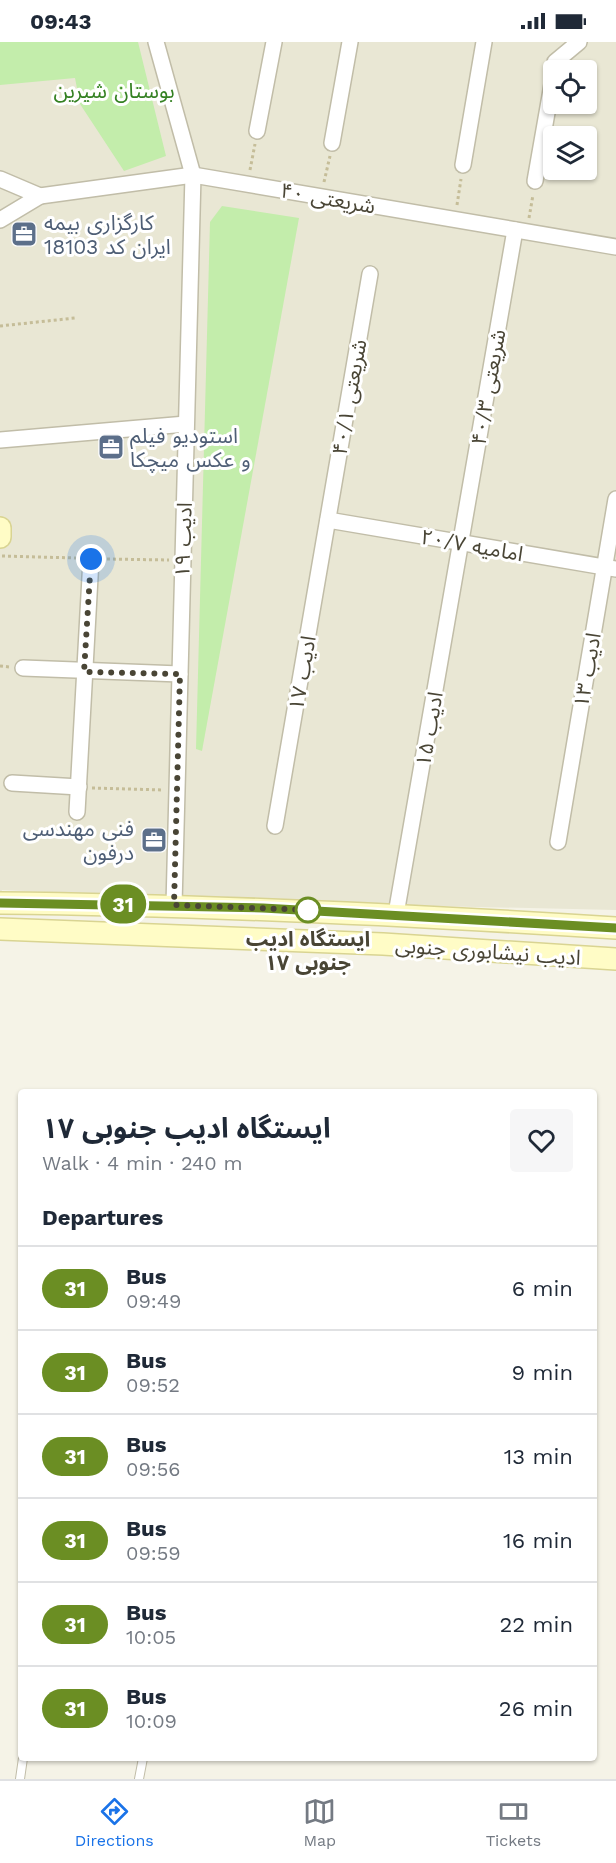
<!DOCTYPE html>
<html lang="en">
<head>
<meta charset="utf-8">
<style>
	:root { --surface:#fff; --page:#f6f6f7; --text:#1f2937; --muted:#747a83; --line:#e0e1e3; --accent:#1a73e8 }
	body { margin:0; font-family:"Work Sans","Noto Sans Arabic",sans-serif; background:var(--page); color:var(--text); height:100vh; display:flex; flex-direction:column; font-size:22px; white-space:nowrap }
	* { box-sizing:border-box; margin:0 }
	p { font-size:20px; color:var(--muted) }
	.icon { flex:none; width:33px; height:33px; fill:none; stroke:currentColor; stroke-width:2; stroke-linecap:round; stroke-linejoin:round }
	.map { position:relative; flex:1; overflow:hidden }
	.sheet { position:absolute; left:18px; top:1047px; width:579px; height:672px; display:flex; flex-direction:column; background:var(--surface); border-radius:6px; box-shadow:0 2px 4px #0004 }
	.sheet>* { flex:none }
	.badge { padding:0 12px; border-radius:20px; font-size:21px; line-height:39px }
	.tools { position:absolute; left:543px; top:18px; display:grid; gap:12px }
	.tools a { display:grid; place-items:center; width:54px; height:54px; border-radius:6px; background:var(--surface); box-shadow:0 2px 4px #0004; font-size:30px }
	.you { position:absolute; width:30px; height:30px; margin:-15px; border:4px solid #fff; border-radius:50%; background:#1a73e8; box-shadow:0 0 0 9px #1a73e833 }
	.map>.badge { position:absolute; translate:-50% -50%; box-shadow:0 0 0 3px #fff }
	h2 { padding:0 24px; font-size:22px; line-height:54px }
	.round { display:grid; place-items:center; flex:none; width:63px; height:63px; border-radius:6px; background:var(--page) }
	.overview { display:flex; align-items:center; justify-content:space-between; height:102px; padding:0 24px }
	h1 { font-size:28px; font-weight:700; line-height:45px }
	ul { padding:0; list-style:none }
	li { display:flex; align-items:center; gap:18px; height:84px; padding:0 24px; border-top:2px solid var(--line) }
	li div { flex:1 }
	li b { display:block; font-size:22px }
	li em { font-style:normal }
	li .badge { min-width:66px; font-weight:700; text-align:center }
	.status { display:flex; justify-content:space-between; align-items:center; height:42px; padding:0 30px; background:var(--surface); direction:ltr }
	.status svg { height:16px; fill:currentColor }
	.menu { display:flex; justify-content:space-around; align-items:center; height:84px; border-top:2px solid var(--line); background:var(--surface); font-size:16px; color:var(--muted) }
	.menu a { display:grid; justify-items:center; gap:3px }
	.menu .active { color:var(--accent) }
	.map>svg:first-child { display:block }
</style>
</head>
<body>
<div class="status"><b>09:43</b><svg viewBox="0 0 49 12"><path d="M0 12V9h3v3zM5 12V6h3v6zM10 12V3h3v9zM15 12V0h3v12zM26 1h20v11H26zM47 4h2v5h-2z"/></svg></div>
<div class="map">
<svg width="616" height="1737" viewBox="0 0 616 1737">
	<rect width="100%" height="100%" fill="#f5f3e7"/>
	<path fill="#e9e7d4" fill-rule="evenodd" d="M0,0H616V868L298,861L2,848L0,854ZM554,28H586V62H554ZM554,94H586V128H554Z"/>
	<g fill="#c3edab">
		<polygon points="0,0 138,0 166,114 124,129 80,62 75,36 0,43"/>
		<polygon points="222,164 299,176 202,709 196,707 210,180"/>
	</g>
	<g fill="none" stroke-linecap="round" stroke-linejoin="round">
		<g stroke="#c1bda8" stroke-width="10">
			<g id="lane">
				<polyline points="20,1737 23,1716"/>
				<polyline points="139,1737 143,1716"/>
			</g>
		</g>
		<g stroke="#c1bda8" stroke-width="18">
			<g id="street">
				<polyline points="156,0 193,133 174,863"/>
				<polyline points="554,28 555,20 579,0"/>
				<polyline points="257,89 274,0"/>
				<polyline points="332,101 350,0"/>
				<polyline points="463,123 484,0"/>
				<polyline points="0,137 40,154 0,178"/>
				<polyline points="535,139 554,31"/>
				<polyline points="40,154 193,133 616,205"/>
				<polyline points="0,398 186,382"/>
				<polyline points="328,478 616,527"/>
				<polyline points="23,626 180,632"/>
				<polyline points="12,741 79,745"/>
				<polyline points="77,770 91,517"/>
				<polyline points="275,784 370,232"/>
				<polyline points="558,800 616,457"/>
				<polyline points="396,872 515,188"/>
			</g>
		</g>
		<g stroke="#d9d492" stroke-width="24">
			<g id="secondary">
				<polyline points="0,486 0,495"/>
				<path d="M0,861C206,863 411,873 616,886"/>
				<polyline points="0,887 383,902 616,917"/>
			</g>
		</g>
		<g stroke="#c5bd98" stroke-width="3" stroke-dasharray="3 3" stroke-linecap="butt">
			<polyline points="250,128 255,102"/>
			<polyline points="324,140 330,114"/>
			<polyline points="457,163 461,137"/>
			<polyline points="529,176 533,153"/>
			<polyline points="0,284 75,276"/>
			<polyline points="2,514 76,516"/>
			<polyline points="107,517 169,518"/>
			<polyline points="0,624 10,625"/>
			<polyline points="92,746 163,748"/>
		</g>
		<use href="#lane" stroke="#fff" stroke-width="8"/>
		<use href="#street" stroke="#fff" stroke-width="15"/>
		<use href="#secondary" stroke="#fffcc6" stroke-width="21"/>
	</g>
	<g fill="none" stroke-linecap="round" stroke-linejoin="round">
		<g stroke="#fff" stroke-width="14">
			<polyline id="line" points="0,861 263,866 616,886"/>
		</g>
		<use href="#line" stroke="#6b8e23" stroke-width="9"/>
		<polyline stroke="#494535" stroke-width="6" stroke-dasharray="0 10.8" points="91,517 84,630 180,632 174,863 308,868"/>
	</g>
	<defs>
		<g id="office-square" transform="scale(1.35)"><rect x="-9" y="-9" width="18" height="18" rx="4" fill="#5c6f8a" stroke="#fff"/><path d="M-6-3h4V-5.5h4V-3h4V5H-6ZM-1-4.5V-3h2v-1.5ZM-6 0V1H6V0Z" fill="#fff"/></g>
	</defs>
	<g fill-rule="evenodd">
		<use href="#office-square" x="24" y="192"/>
		<use href="#office-square" x="111" y="405"/>
		<use href="#office-square" x="154" y="798"/>
	</g>
	<circle fill="#fff" stroke="#6b8e23" stroke-width="3" cx="308" cy="868" r="12"/>
	<g text-anchor="middle" dominant-baseline="central" stroke-width="6" stroke-linejoin="round" paint-order="stroke">
		<g font-size="21" fill="#348122" stroke="#fff">
			<text x="114" y="48">بوستان شیرین</text>
		</g>
		<g font-size="21" fill="#494535" stroke="#fff">
			<text transform="translate(328 156) rotate(10)">شریعتی ۴۰</text>
			<text transform="translate(488 345) rotate(-80)">شریعتی ۴۰/۳</text>
			<text transform="translate(349 355) rotate(-80)">شریعتی ۴۰/۱</text>
			<text transform="translate(183 498) rotate(-88)">ادیب ۱۹</text>
			<text transform="translate(472 503) rotate(10)">امامیه ۲۰/۷</text>
			<text transform="translate(587 628) rotate(-80)">ادیب ۱۳</text>
			<text transform="translate(302 631) rotate(-80)">ادیب ۱۷</text>
			<text transform="translate(429 687) rotate(-80)">ادیب ۱۵</text>
			<text transform="translate(488 909) rotate(4)">ادیب نیشابوری جنوبی</text>
		</g>
		<g font-size="21" fill="#4e5e75" stroke="#fff" text-anchor="start">
			<text x="44" y="180">کارگزاری بیمه<tspan x="44" dy="24">ایران کد 18103</tspan></text>
			<text x="130" y="393">استودیو فیلم<tspan x="130" dy="24">و عکس میچکا</tspan></text>
			<text x="134" y="786" text-anchor="end">فنی مهندسی<tspan x="134" dy="24">درفون</tspan></text>
		</g>
		<g font-size="21" font-weight="bold" fill="#494535" stroke="#fff">
			<text x="308" y="896">ایستگاه ادیب<tspan x="308" dy="24">جنوبی ۱۷</tspan></text>
		</g>
	</g>
</svg>
<div class="tools">
<a><svg class="icon" aria-label="locate" viewBox="0 0 24 24"><circle cx="12" cy="12" r="6"/><path d="M12 2v4M12 18v4M2 12h4M18 12h4"/></svg></a>
<a><svg class="icon" aria-label="layers" viewBox="0 0 24 24"><path d="M12 4l9 5-9 5-9-5zM3 14l9 5 9-5"/></svg></a>
</div>
<div class="you" style="left:91px;top:517px"></div>
<b class="badge" style="left:123px;top:862px;background:#6b8e23;color:#fff">31</b>
<section class="sheet">
<div class="overview"><div><h1>ایستگاه ادیب جنوبی ۱۷</h1><p>Walk · 4 min · 240 m</p></div><a class="round"><svg class="icon" aria-label="heart" viewBox="0 0 24 24"><path d="M12 20l-8-8c-3-5 5-10 8-4 3-6 11-1 8 4z"/></svg></a></div>
<h2>Departures</h2>
<ul>
<li><span class="badge" style="background:#6b8e23;color:#fff">31</span><div><b>Bus</b><p>09:49</p></div><em>6 min</em></li>
<li><span class="badge" style="background:#6b8e23;color:#fff">31</span><div><b>Bus</b><p>09:52</p></div><em>9 min</em></li>
<li><span class="badge" style="background:#6b8e23;color:#fff">31</span><div><b>Bus</b><p>09:56</p></div><em>13 min</em></li>
<li><span class="badge" style="background:#6b8e23;color:#fff">31</span><div><b>Bus</b><p>09:59</p></div><em>16 min</em></li>
<li><span class="badge" style="background:#6b8e23;color:#fff">31</span><div><b>Bus</b><p>10:05</p></div><em>22 min</em></li>
<li><span class="badge" style="background:#6b8e23;color:#fff">31</span><div><b>Bus</b><p>10:09</p></div><em>26 min</em></li>
</ul>
</section>
</div>
<nav class="menu">
<a class="active"><svg class="icon" aria-label="directions" viewBox="0 0 24 24"><path d="M12 3l9 9-9 9-9-9zM9 14v-3h6M13 9l2 2-2 2"/></svg>Directions</a>
<a><svg class="icon" aria-label="map" viewBox="0 0 24 24"><path d="M3 6l6-2 6 2 6-2v14l-6 2-6-2-6 2zM9 4v14M15 6v14"/></svg>Map</a>
<a><svg class="icon" aria-label="tickets" viewBox="0 0 24 24"><path d="M3 7h18v10H3zM15 7v10"/></svg>Tickets</a>
</nav>
</body>
</html>
